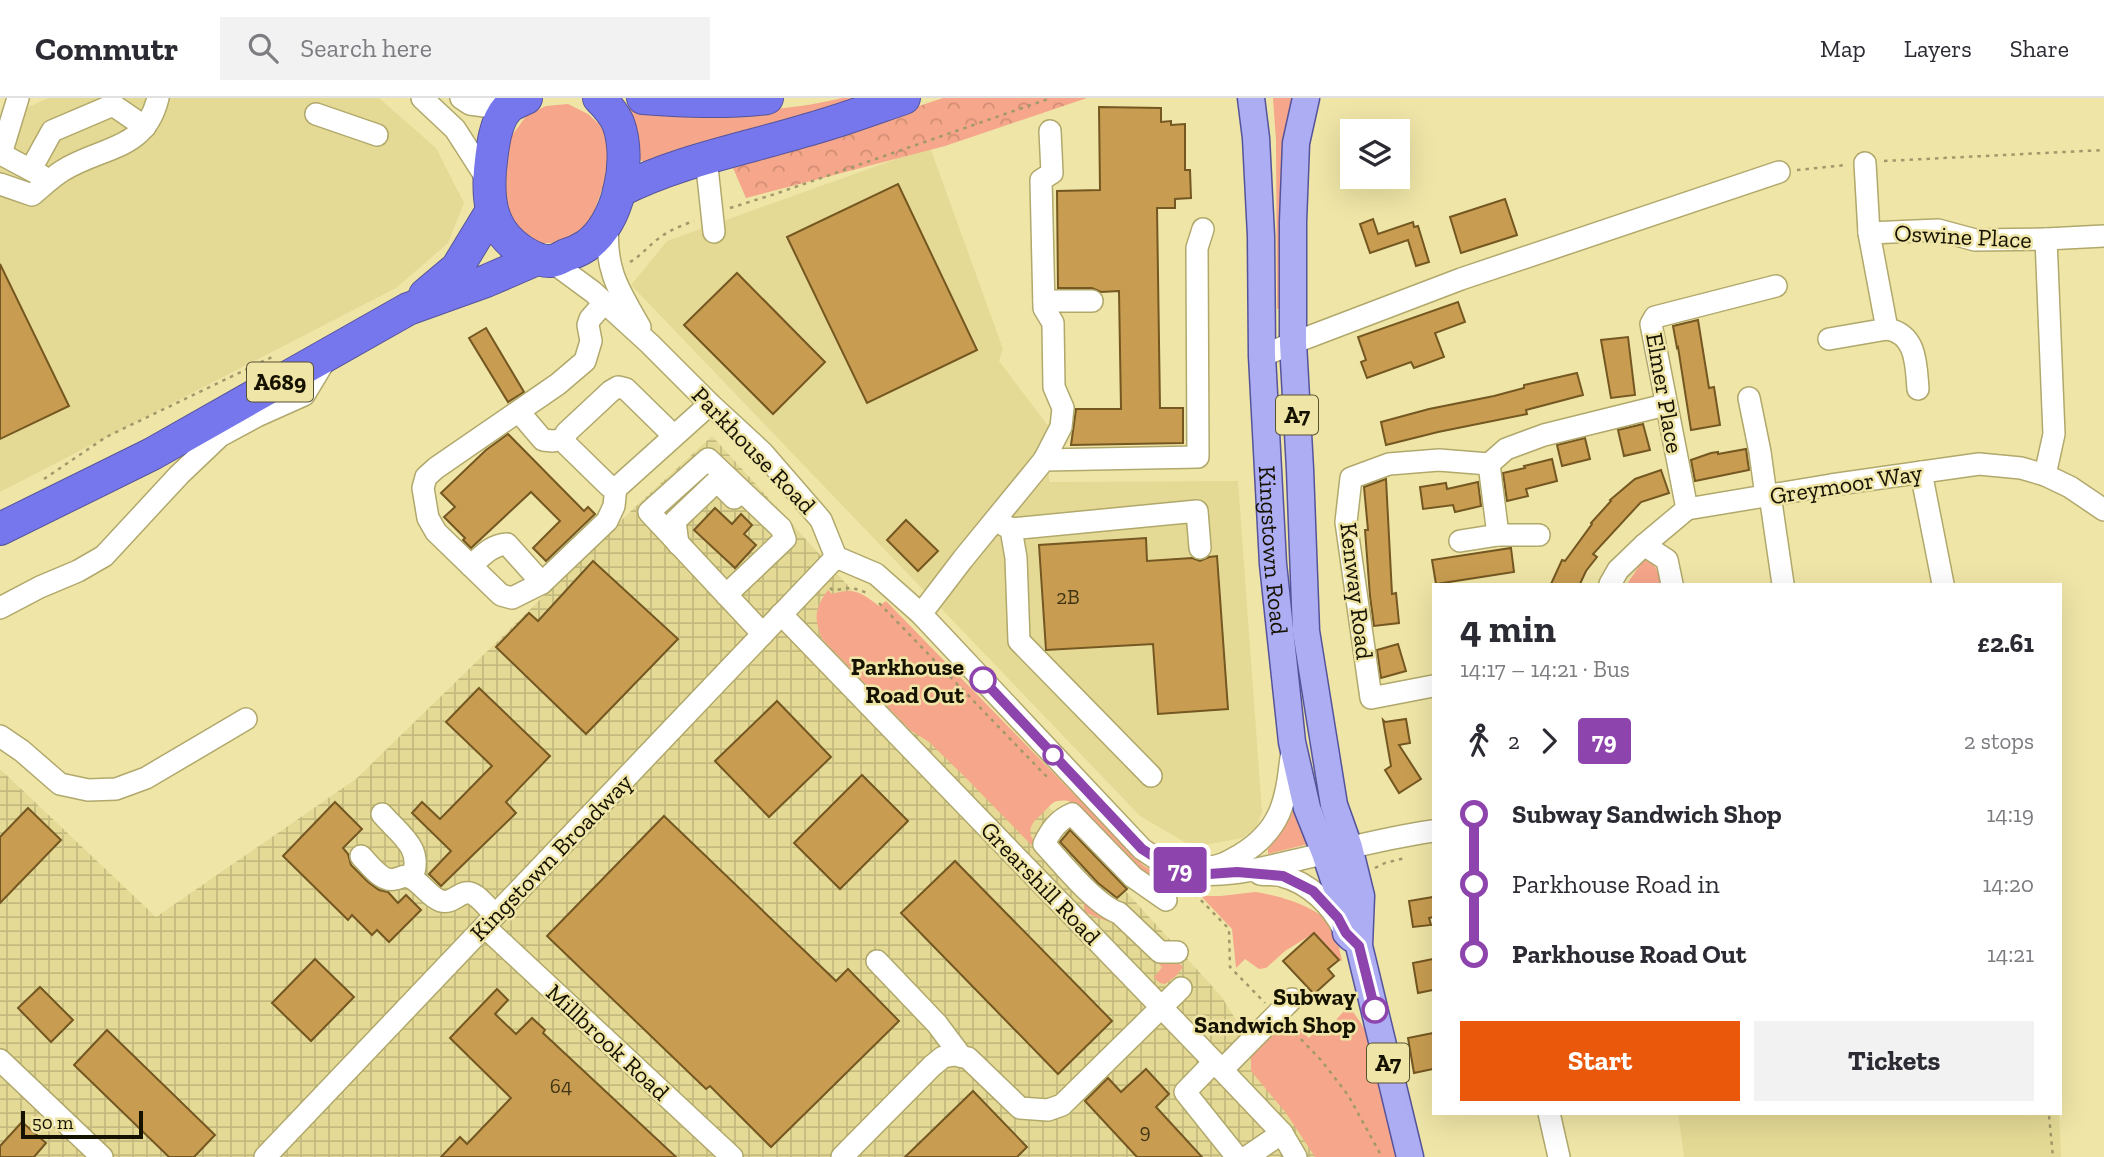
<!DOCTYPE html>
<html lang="en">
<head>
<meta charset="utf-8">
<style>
	:root { --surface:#fff; --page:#f2f2f3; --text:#2b2b33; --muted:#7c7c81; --line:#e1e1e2; --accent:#ea580c }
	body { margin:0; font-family:"Zilla Slab",serif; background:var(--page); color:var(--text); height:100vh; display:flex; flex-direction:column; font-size:26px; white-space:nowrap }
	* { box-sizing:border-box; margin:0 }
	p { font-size:23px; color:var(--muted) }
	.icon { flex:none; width:38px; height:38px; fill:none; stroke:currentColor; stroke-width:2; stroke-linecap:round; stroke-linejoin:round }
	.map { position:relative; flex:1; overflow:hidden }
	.details { position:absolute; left:1432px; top:485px; width:630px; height:532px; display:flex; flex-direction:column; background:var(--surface); border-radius:0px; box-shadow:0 7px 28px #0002 }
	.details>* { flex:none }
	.badge { padding:0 14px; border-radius:5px; font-size:24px; line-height:46px }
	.fabs { position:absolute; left:1340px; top:21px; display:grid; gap:14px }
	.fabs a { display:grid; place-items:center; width:70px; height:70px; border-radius:0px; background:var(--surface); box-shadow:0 7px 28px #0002; font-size:35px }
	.scale { position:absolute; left:21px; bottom:18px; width:122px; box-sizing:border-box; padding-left:7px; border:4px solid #161200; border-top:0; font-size:19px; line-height:24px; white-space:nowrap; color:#161200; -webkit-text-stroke:5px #efe5a7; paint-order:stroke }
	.map>.badge { position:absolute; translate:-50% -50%; box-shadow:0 0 0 4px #fff }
	.legs { display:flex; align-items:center; gap:10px; height:77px; padding:0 28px; font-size:23px }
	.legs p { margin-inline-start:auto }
	.headline { display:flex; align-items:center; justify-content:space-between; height:119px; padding:0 28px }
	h1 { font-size:38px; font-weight:700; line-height:52px }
	.button { display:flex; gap:14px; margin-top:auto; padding:14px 28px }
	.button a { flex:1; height:80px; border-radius:0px; background:var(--accent); color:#fff; font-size:28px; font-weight:700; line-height:80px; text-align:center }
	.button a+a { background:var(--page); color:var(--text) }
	ul { padding:0 28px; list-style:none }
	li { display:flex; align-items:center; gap:24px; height:70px; font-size:26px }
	li i { display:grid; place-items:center; width:10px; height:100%; margin:0 9px; background:currentColor }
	li i::after { content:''; width:18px; height:18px; margin:-9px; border:5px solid; border-radius:50%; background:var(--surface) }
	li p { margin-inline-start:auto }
	li:first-child i { background:linear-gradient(#0000 50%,currentColor 0) }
	li:last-child i { background:linear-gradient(currentColor 50%,#0000 0) }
	header { display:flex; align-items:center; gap:42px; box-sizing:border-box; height:98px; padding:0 35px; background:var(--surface); border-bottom:2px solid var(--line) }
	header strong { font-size:33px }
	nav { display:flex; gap:38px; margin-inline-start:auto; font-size:24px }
	.search { width:490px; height:63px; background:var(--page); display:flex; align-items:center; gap:18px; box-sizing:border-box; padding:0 24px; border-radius:0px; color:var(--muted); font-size:26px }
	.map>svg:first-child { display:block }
</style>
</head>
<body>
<header>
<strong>Commutr</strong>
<div class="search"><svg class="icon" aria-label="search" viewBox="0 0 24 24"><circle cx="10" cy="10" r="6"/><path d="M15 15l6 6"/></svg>Search here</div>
<nav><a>Map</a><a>Layers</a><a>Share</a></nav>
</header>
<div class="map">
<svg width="2104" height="1059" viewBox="0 0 2104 1059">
	<defs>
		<pattern id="industrial-grid" width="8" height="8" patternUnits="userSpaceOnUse" patternTransform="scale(1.75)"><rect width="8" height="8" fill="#e5da95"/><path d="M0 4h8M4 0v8" fill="none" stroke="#c4ba7f"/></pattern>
		<pattern id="forest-crowns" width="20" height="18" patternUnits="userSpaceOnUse" patternTransform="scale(1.75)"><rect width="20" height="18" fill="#f6a68a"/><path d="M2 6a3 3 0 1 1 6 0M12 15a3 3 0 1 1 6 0" fill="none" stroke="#d28e75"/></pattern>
	</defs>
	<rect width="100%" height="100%" fill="#efe5a7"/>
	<g fill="#e5da95">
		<polygon points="48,0 379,0 436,50 464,105 448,145 396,190 0,394 0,22"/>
		<polygon points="930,49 1003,251 999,263 1049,329 1049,384 1238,383 1262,714 1256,730 1242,740 1193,749 1140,718 631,187 667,143"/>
		<polygon points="1678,1015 2059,1015 2061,1059 1684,1059"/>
	</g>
	<polygon fill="url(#industrial-grid)" points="712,338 1221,898 1322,1059 0,1059 0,671 156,819 356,681 634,410"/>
	<g fill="#f6a68a">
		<path d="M842,0H880L647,65L640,62L638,46L627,18L630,9C700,15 773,17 842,0Z"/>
		<polygon points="1273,0 1295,0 1287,210 1277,211 1276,42"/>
		<polygon points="568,6 588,16 599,26 608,40 609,72 591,122 578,136 562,145 542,145 524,139 505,110 504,48 527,17 546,8"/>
		<polygon points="1644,461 1654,467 1662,482 1659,486 1627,486"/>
		<path d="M828,492L832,496C854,489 862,495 879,508L886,503L1144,768C1164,779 1184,786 1207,788L1205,795L1192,793L1171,787L1138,773L1069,703C1054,701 1052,705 1042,716C1035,722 1028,728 1031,738C1035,753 1153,843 1174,860L1183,869L1176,878L1165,886L1160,885L1154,880L1162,869L1120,828L1086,815L1082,799L965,679L929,644L910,632L822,541C814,519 814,512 828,492Z"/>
		<path d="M1296,695L1308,746L1268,756V751C1284,734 1290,717 1296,695Z"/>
		<path d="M1255,794C1277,797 1316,808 1330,826C1338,835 1339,851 1342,863L1339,862L1314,835L1285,853L1266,870L1259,871L1245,861L1236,870L1232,831L1201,798H1221Z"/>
		<polygon points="1349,908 1365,931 1397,1059 1315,1059 1286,1015 1251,973 1251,955 1288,920 1309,940 1318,930 1331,927"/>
	</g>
	<polygon fill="url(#forest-crowns)" points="943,0 1087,0 945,48 746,100 733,70"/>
	<g fill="#c89d51" stroke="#745721" stroke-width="2">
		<polygon points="1099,9 1161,10 1161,24 1171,23 1171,27 1185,26 1185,72 1190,72 1191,100 1175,101 1175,110 1157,110 1160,310 1183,310 1183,345 1071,347 1076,311 1121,311 1119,193 1101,194 1092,190 1058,190 1057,93 1100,92"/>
		<polygon points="898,86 977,252 867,305 787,139"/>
		<polygon points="1505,101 1517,137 1461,155 1450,119"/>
		<polygon points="1373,121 1378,136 1413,124 1414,129 1418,128 1429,164 1416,168 1408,142 1370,155 1360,126"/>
		<polygon points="0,166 69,308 0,341"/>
		<polygon points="737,175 825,264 773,316 684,227"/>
		<polygon points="1458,204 1465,224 1435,235 1444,259 1414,270 1411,264 1367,280 1361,264 1366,262 1358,239"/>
		<polygon points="1698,222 1709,290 1714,289 1720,327 1691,332 1678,249 1677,250 1673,228"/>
		<polygon points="486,230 524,294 508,304 469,240"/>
		<polygon points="1628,239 1635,297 1611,300 1601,242"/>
		<polygon points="1577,275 1583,297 1526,312 1527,316 1438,334 1386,347 1381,324 1429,311 1494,298 1524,290 1524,287"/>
		<polygon points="1643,326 1650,352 1624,358 1618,332"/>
		<polygon points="508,336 584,413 588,409 595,416 546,463 533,450 560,423 531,394 471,450 463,442 465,440 444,419 455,409 441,395 486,352"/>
		<polygon points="1585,340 1590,361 1562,368 1557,347"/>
		<polygon points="1746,351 1749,372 1695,383 1691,362 1711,355 1718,354 1718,356"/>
		<polygon points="1552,361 1557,383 1526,391 1528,398 1507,403 1503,375 1525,370 1524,368"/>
		<polygon points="1661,372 1669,395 1641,404 1593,456 1597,459 1586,473 1580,486 1551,486 1562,462 1565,463 1592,426 1591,425 1611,403 1610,402 1635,381"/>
		<polygon points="1386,381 1392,496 1396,495 1399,525 1374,528 1370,498 1365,432 1368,432 1364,389"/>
		<polygon points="1478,384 1481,408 1455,414 1453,407 1423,411 1420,389 1446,385 1447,391"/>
		<polygon points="715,410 732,426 741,416 752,427 744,436 756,447 735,470 694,432"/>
		<polygon points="906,422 938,453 918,473 887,442"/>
		<polygon points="1146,440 1147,463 1192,460 1200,463 1209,459 1217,458 1228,611 1158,616 1153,546 1046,552 1039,447"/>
		<polygon points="1511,450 1514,474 1436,486 1432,462"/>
		<polygon points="593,463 678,541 586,636 496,549 529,515 538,523"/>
		<polygon points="1398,546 1406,573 1381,580 1377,552"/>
		<polygon points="479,590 550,658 506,704 516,715 441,788 429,776 451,753 412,715 422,704 440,721 492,668 446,624"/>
		<polygon points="777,603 831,659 769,719 715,663"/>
		<polygon points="1406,621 1410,645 1399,647 1421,681 1399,695 1385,672 1391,668 1383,622 1385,624"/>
		<polygon points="862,677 908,723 840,791 794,745"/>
		<polygon points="335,704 362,731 343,750 348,756 351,767 368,784 379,792 388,794 398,805 406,797 421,812 389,844 377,832 372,837 352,817 348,822 283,758"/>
		<polygon points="28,710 61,742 0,805 0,739"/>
		<polygon points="664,718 836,883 848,871 899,923 771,1049 710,988 706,991 547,838"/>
		<polygon points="1070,732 1127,791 1117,800 1098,785 1060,744"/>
		<polygon points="955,763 1112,923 1058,976 901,815"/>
		<polygon points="1433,799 1433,819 1429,820 1431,827 1413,829 1409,803"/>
		<polygon points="1314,835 1339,862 1328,871 1334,878 1314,896 1283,863"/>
		<polygon points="315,861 354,899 311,943 272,905"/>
		<polygon points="1433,861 1433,892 1418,895 1413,865"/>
		<polygon points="40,889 73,922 51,944 18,910"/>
		<polygon points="497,891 508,902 495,916 516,936 532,920 545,932 543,935 676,1059 441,1059 460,1039 467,1046 511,1000 450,940"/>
		<polygon points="107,932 215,1037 194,1059 169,1059 74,967"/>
		<polygon points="1433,935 1433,971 1414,975 1408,940"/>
		<polygon points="1146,971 1169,996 1156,1009 1202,1059 1137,1059 1085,1003 1108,980 1121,994"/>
		<polygon points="973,993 1027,1049 1017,1059 905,1059"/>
		<polygon points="22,1024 46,1045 34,1059 0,1059 0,1048"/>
	</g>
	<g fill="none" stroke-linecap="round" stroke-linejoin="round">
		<g stroke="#b1a86c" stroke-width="24">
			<g id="minor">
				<polyline points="18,0 1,56 42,78"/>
				<polyline points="422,0 455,31 489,84"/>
				<polyline points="461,0 470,6 507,11"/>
				<polyline points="316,16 377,37"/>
				<polyline points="706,60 714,134"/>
				<polyline points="1865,65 1869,135"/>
				<polyline points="31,71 52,33 113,7 145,29"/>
				<path d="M0,86L32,97C42,89 51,80 62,73C101,48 145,54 158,0"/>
				<path d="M608,123C604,169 617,190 640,229"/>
				<path d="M551,163L593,194L650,246L710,306L763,355L821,422L836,459L876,476L921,516L1142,751C1155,760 1169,770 1184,774C1222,782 1265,769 1301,761C1345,751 1389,739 1433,733"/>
				<polyline points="1044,203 1092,203"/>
				<polyline points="604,205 590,221 588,227 591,243 585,263 558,286 436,370 426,379 423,390 428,420 436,434 501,497 512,500 542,485 607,423 614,408 616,389"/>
				<path d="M1887,231C1917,236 1916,267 1918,291"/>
				<polyline points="1829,241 1887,231 1869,135 1938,132 1975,142 2046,141"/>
				<polyline points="1262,258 1293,245 1461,181 1779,74"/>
				<polyline points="1749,300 1760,354 1766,398"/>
				<polyline points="519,314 543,342 553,343 565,341"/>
				<polyline points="674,338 626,291 618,289 611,293 566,335 565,341 567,347 609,388 616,389 621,386 710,306"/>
				<polyline points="1044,362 1061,329 1063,310 1054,289 1053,225 1044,210 1041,82 1052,75 1050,33"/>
				<polyline points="1921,374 1943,486"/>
				<polyline points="2045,377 2054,336 2046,141 2104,138"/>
				<polyline points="1770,397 1783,486"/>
				<polyline points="1687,411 1651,226 1655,219 1776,188"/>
				<polyline points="995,422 1011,431 1016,460 1019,543 1151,678"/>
				<polyline points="1011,431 1197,413 1200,450"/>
				<polyline points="1498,437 1539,437"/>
				<polyline points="1460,443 1498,437 1489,366"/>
				<polyline points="678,446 675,423 717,383 734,400"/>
				<polyline points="1644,447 1667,462 1672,486"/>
				<path d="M471,468C482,458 491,447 507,446L542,485"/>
				<polyline points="1610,486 1618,472 1644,447 1687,411 1831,387 1979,366 2021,370 2045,377 2070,389 2104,412"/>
				<polyline points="726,497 785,441 781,430 708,361 649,414 763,536"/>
				<polyline points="0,510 40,489 78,473 104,458 179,377 220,338 257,318 304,297 327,259"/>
				<polyline points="781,516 1222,972 1282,1035 1296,1059"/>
				<polyline points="921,516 963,461 1044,362 1198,359 1197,150 1203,131"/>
				<polyline points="1433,588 1371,600 1346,424 1351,380 1389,366 1439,362 1489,366 1506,351 1544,337 1665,307"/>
				<polyline points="0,638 22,653 60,686 88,692 116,691 146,680 246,621"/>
				<path d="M382,716C400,737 424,750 412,780"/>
				<path d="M361,758C369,766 382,785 395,781C401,780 405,776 411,780C422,785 429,799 441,803C455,807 462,787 476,798C483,803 489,811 495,817"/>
				<path d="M1210,769C1222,768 1229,763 1240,757C1281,732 1286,704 1291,659"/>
				<path d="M1260,776C1267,777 1275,776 1282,778C1310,785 1332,808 1344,832"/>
				<path d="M1166,802L1133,779L1072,716C1058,722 1051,732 1044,746C1062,765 1095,807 1119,815L1160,854H1177"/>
				<polyline points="485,829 732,1059"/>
				<polyline points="877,863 937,926 961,958"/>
				<polyline points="0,962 102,1059"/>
				<polyline points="1214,964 1185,994 1237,1059"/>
				<polyline points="1222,972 1292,901"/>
				<polyline points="1549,1015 1559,1059"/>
				<polyline points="265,1059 836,459"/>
				<polyline points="842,1059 932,968 943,959 955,957 968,960 1020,1010 1048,1012 1062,1007 1181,890"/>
				<polyline points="1247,1059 1282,1035"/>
			</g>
		</g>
		<g stroke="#55549a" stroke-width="29">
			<g id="major">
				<path id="s1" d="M1251,0L1256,40L1261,138L1262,258L1273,466L1292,644L1307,710L1325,755L1345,815L1346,835L1351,840"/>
				<polyline points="1306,0 1296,45 1293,124 1293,245 1300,371 1306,533 1334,707 1349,749 1361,798 1359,848 1410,1059"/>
			</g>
		</g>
		<g stroke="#55549a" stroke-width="34">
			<g id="highway">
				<path d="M526,0C520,3 511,6 507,11C494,25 492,54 490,72C488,100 490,126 513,146C522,154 538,164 551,163C556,163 562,159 566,157C573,155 580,152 586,148C619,126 632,61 618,25C614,16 606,7 599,0"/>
				<path d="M643,0C685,3 725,5 767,0"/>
				<path d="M619,93C678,63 744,51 807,32C840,23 872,11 904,0"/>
				<polyline points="425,197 457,170 491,114"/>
				<polyline points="0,431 152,356 408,211 486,183 537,161"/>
			</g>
		</g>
		<g stroke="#a1996b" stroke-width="2.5" stroke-dasharray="3.5 5" stroke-linecap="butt">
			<polyline points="1884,63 2104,52"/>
			<polyline points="1797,72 1846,67"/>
			<polyline points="730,110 775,96 1051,0"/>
			<path d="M630,164C642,157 650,146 662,138C672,131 683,127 694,123"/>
			<polyline points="44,381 106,339 272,259"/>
			<path d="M830,490L834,493C848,488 856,490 869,496"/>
			<polyline points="879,505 1047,679"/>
			<polyline points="1375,770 1385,765 1405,760"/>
			<polyline points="1195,796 1229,831 1230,869 1265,905"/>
			<polyline points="1289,929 1321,962 1348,997 1382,1059"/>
			<polyline points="2049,1018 2053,1059"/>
		</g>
		<use href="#minor" stroke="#fff" stroke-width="21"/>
		<use href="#major" stroke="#adadf4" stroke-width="26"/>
		<use href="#highway" stroke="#7777ed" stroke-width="32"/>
	</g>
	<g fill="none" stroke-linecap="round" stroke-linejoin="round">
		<g stroke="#fff" stroke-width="16">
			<polyline id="line-1" points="983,582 1142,751 1164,765 1183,774 1209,776 1237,774 1283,778 1313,793 1338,820 1346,835 1359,848 1375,912"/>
		</g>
		<use href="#line-1" stroke="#8e44ad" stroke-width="10"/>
	</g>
	<g fill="#fff" stroke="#8e44ad" stroke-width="3.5">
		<circle cx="983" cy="582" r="12"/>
		<circle cx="1053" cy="657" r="9"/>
		<circle cx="1375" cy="912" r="12"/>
	</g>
	<g text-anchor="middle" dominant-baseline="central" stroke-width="5" stroke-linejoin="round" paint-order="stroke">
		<g font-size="21" fill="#423514">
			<text x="1068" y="498">2B</text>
			<text x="561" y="987">64</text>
			<text x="1145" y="1032">9</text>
		</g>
		<g fill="#efe5a7" stroke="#575132" stroke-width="2">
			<rect x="247" y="264.5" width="66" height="39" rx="5"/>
			<rect x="1276" y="297.5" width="42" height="39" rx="5"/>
			<rect x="1367" y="945.5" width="42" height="39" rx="5"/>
		</g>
		<g font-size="23" font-weight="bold" fill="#161200">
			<text x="280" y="284">A689</text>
			<text x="1297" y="317">A7</text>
			<text x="1388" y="965">A7</text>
		</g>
		<g font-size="24" fill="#161200" stroke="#efe5a7">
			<text transform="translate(1963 138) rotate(3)">Oswine Place</text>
			<text transform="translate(1665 295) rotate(80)">Elmer Place</text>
			<text transform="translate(754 352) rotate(46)">Parkhouse Road</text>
			<text transform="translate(1846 386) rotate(-9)">Greymoor Way</text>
			<text stroke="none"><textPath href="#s1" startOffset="453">Kingstown Road</textPath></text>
			<text transform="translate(1357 493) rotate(83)">Kenway Road</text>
			<text transform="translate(551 759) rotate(-46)">Kingstown Broadway</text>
			<text transform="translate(1041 785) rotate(46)">Grearshill Road</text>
			<text transform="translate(608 944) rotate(43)">Millbrook Road</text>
		</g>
		<g font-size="24" font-weight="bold" fill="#161200" stroke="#efe5a7" text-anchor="end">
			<text x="964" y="568">Parkhouse<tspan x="964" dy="28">Road Out</tspan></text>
			<text x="1356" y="898">Subway<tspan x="1356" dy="28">Sandwich Shop</tspan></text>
		</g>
	</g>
</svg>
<div class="fabs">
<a><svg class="icon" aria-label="layers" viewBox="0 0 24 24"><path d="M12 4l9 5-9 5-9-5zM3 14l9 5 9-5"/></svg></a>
</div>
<div class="scale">50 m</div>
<b class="badge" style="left:1180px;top:772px;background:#8e44ad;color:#fff">79</b>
<section class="details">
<div class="headline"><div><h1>4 min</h1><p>14:17 – 14:21 · Bus</p></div><b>£2.61</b></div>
<div class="legs"><svg class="icon" aria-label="walk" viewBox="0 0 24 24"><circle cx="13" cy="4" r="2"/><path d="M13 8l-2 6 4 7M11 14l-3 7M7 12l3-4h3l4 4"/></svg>2<svg class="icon" aria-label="forward" viewBox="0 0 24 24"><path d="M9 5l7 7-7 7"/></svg><b class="badge" style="background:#8e44ad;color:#fff">79</b><p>2 stops</p></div>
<ul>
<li><i style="color:#8e44ad"></i><b>Subway Sandwich Shop</b><p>14:19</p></li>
<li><i style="color:#8e44ad"></i><span>Parkhouse Road in</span><p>14:20</p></li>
<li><i style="color:#8e44ad"></i><b>Parkhouse Road Out</b><p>14:21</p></li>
</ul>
<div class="button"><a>Start</a><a>Tickets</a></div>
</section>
</div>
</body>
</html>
